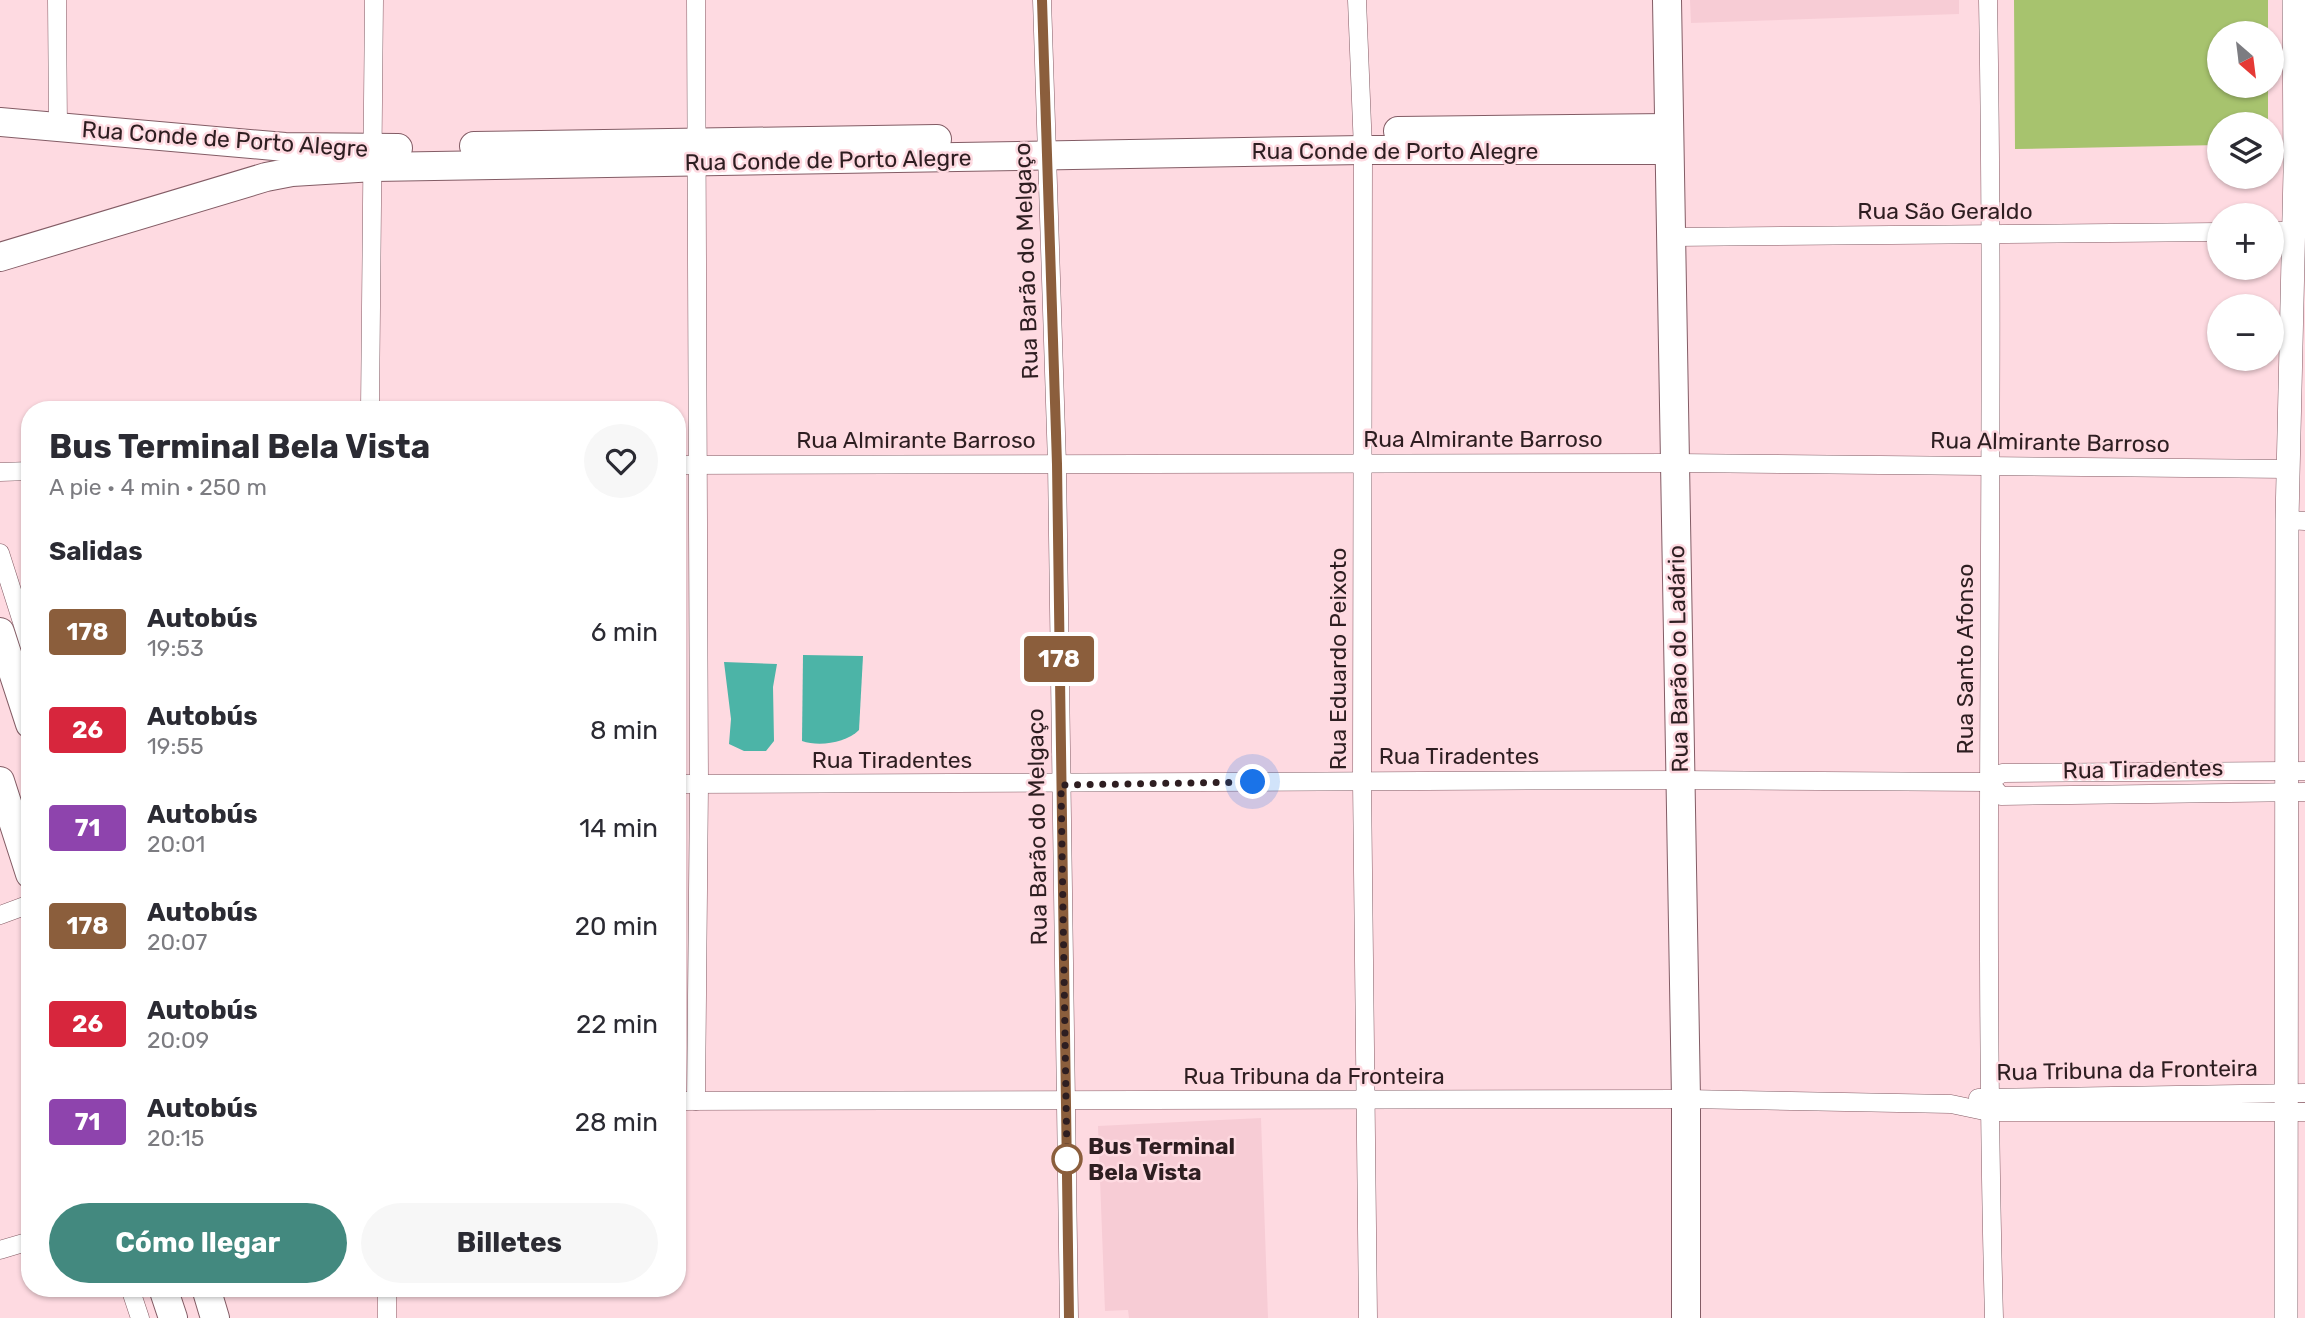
<!DOCTYPE html>
<html lang="es">
<head>
<meta charset="utf-8">
<style>
	:root { --surface:#fff; --page:#f7f7f7; --text:#2b2b33; --muted:#7c7c81; --accent:#43897f }
	body { margin:0; font-family:Rubik,sans-serif; background:var(--page); color:var(--text); height:100vh; display:flex; flex-direction:column; font-size:26px; white-space:nowrap }
	* { box-sizing:border-box; margin:0 }
	p { font-size:23px; color:var(--muted) }
	.icon { flex:none; width:38px; height:38px; fill:none; stroke:currentColor; stroke-width:2; stroke-linecap:round; stroke-linejoin:round }
	.map { position:relative; flex:1; overflow:hidden }
	.panel { position:absolute; left:21px; top:401px; width:665px; height:896px; display:flex; flex-direction:column; background:var(--surface); border-radius:28px; box-shadow:0 2px 5px #0004 }
	.panel>* { flex:none }
	.badge { padding:0 14px; border-radius:5px; font-size:24px; line-height:46px }
	.needle { width:46px; rotate:152deg }
	.tools { position:absolute; left:2207px; top:21px; display:grid; gap:14px }
	.tools a { display:grid; place-items:center; width:77px; height:77px; border-radius:50%; background:var(--surface); box-shadow:0 2px 5px #0004; font-size:35px }
	.you { position:absolute; width:35px; height:35px; margin:-18px; border:5px solid #fff; border-radius:50%; background:#1a73e8; box-shadow:0 0 0 10px #1a73e833 }
	.map>.badge { position:absolute; translate:-50% -50%; box-shadow:0 0 0 4px #fff }
	h2 { padding:0 28px; font-size:26px; line-height:63px }
	.round { display:grid; place-items:center; flex:none; width:74px; height:74px; border-radius:37px; background:var(--page) }
	.summary { display:flex; align-items:center; justify-content:space-between; height:119px; padding:0 28px }
	h1 { font-size:33px; font-weight:700; line-height:52px }
	.primary-button { display:flex; gap:14px; margin-top:auto; padding:14px 28px }
	.primary-button a { flex:1; height:80px; border-radius:42px; background:var(--accent); color:#fff; font-size:28px; font-weight:700; line-height:80px; text-align:center }
	.primary-button a+a { background:var(--page); color:var(--text) }
	ul { padding:0; list-style:none }
	li { display:flex; align-items:center; gap:21px; height:98px; padding:0 28px }
	li div { flex:1 }
	li b { display:block; font-size:26px }
	li em { font-style:normal }
	li .badge { min-width:77px; font-weight:700; text-align:center }
	.map>svg:first-child { display:block }
</style>
</head>
<body>
<div class="map">
<svg width="2305" height="1318" viewBox="0 0 2305 1318">
	<rect width="100%" height="100%" fill="#fedae1"/>
	<g fill="#f7ccd5">
		<polygon points="1690,0 1959,0 1959,14 1691,23"/>
		<polygon points="1261,1118 1268,1318 1129,1318 1128,1310 1105,1311 1098,1126"/>
	</g>
	<polygon fill="#a7c36e" points="2014,0 2268,0 2268,33 2219,33 2219,86 2268,86 2268,124 2219,124 2219,145 2015,149"/>
	<g fill="#4cb4a7">
		<path d="M803,655L863,656L859,730C846,743 819,747 802,741Z"/>
		<polygon points="724,662 777,664 773,687 774,741 766,751 744,751 729,744 731,719"/>
	</g>
	<g fill="none" stroke-linecap="round" stroke-linejoin="round">
		<g stroke="#835c65" stroke-width="19">
			<g id="minor">
				<polyline points="57,0 58,128"/>
				<polyline points="1042,0 1057,464 1069,1318"/>
				<polyline points="1357,0 1363,150 1362,781 1368,1318"/>
				<path d="M1988,0C1996,439 1982,879 1994,1318"/>
				<polyline points="2272,231 2292,231"/>
				<polyline points="1672,237 2219,232"/>
				<polyline points="370,410 374,0"/>
				<polyline points="677,465 1676,463 2288,469"/>
				<polyline points="0,472 30,471"/>
				<polyline points="2287,520 2305,521"/>
				<polyline points="0,553 30,647"/>
				<polyline points="1989,782 2001,796 2305,792"/>
				<polyline points="677,784 1680,780 1989,782 2002,773 2305,771"/>
				<polyline points="0,915 30,904"/>
				<polyline points="1978,1098 2305,1093"/>
				<polyline points="677,1101 1686,1099 1951,1104 1989,1112 2305,1112"/>
				<polyline points="696,1101 699,785 696,0"/>
				<polyline points="0,1250 30,1241"/>
				<polyline points="130,1288 140,1318"/>
				<polyline points="387,1288 387,1318"/>
			</g>
		</g>
		<g stroke="#835c65" stroke-width="24">
			<polyline id="tertiary" points="2286,1318 2287,520 2295,172 2294,0"/>
		</g>
		<g stroke="#835c65" stroke-width="30">
			<g id="primary">
				<polyline points="1667,0 1686,1099 1686,1318"/>
				<polyline points="0,122 285,147 398,148"/>
				<polyline points="1398,131 1668,128"/>
				<polyline points="474,146 937,139"/>
				<polyline points="0,257 266,177 292,172 374,167 1363,150 1668,150"/>
				<polyline points="0,632 30,724"/>
				<polyline points="0,781 30,874"/>
				<polyline points="163,1288 173,1318"/>
				<polyline points="206,1288 215,1318"/>
			</g>
		</g>
		<use href="#minor" stroke="#fff" stroke-width="18"/>
		<use href="#tertiary" stroke="#fff" stroke-width="23"/>
		<use href="#primary" stroke="#fff" stroke-width="28"/>
	</g>
	<g fill="none" stroke-linecap="round" stroke-linejoin="round">
		<g stroke="#fff" stroke-width="16">
			<polyline id="line" points="1042,0 1057,464 1069,1318"/>
		</g>
		<use href="#line" stroke="#8b5e3c" stroke-width="10"/>
		<polyline stroke="#2e1e21" stroke-width="7" stroke-dasharray="0 12.6" points="1067,1159 1061,785 1253,782"/>
	</g>
	<circle fill="#fff" stroke="#8b5e3c" stroke-width="3.5" cx="1067" cy="1159" r="14"/>
	<g text-anchor="middle" dominant-baseline="central" stroke-width="5" stroke-linejoin="round" paint-order="stroke">
		<g font-size="23" fill="#2e1e21" stroke="#fedae1">
			<text transform="translate(225 139) rotate(4)">Rua Conde de Porto Alegre</text>
			<text x="1395" y="151">Rua Conde de Porto Alegre</text>
			<text transform="translate(828 160) rotate(-1)">Rua Conde de Porto Alegre</text>
			<text x="1945" y="211">Rua São Geraldo</text>
			<text transform="translate(1026 261) rotate(-92)">Rua Barão do Melgaço</text>
			<text x="1483" y="439">Rua Almirante Barroso</text>
			<text x="916" y="440">Rua Almirante Barroso</text>
			<text transform="translate(2050 442) rotate(1)">Rua Almirante Barroso</text>
			<text transform="translate(1338 659) rotate(-90)">Rua Eduardo Peixoto</text>
			<text transform="translate(1678 659) rotate(-91)">Rua Barão do Ladário</text>
			<text transform="translate(1965 659) rotate(-90)">Rua Santo Afonso</text>
			<text x="1459" y="756">Rua Tiradentes</text>
			<text x="892" y="760">Rua Tiradentes</text>
			<text transform="translate(2143 769) rotate(-1)">Rua Tiradentes</text>
			<text transform="translate(1037 827) rotate(-91)">Rua Barão do Melgaço</text>
			<text transform="translate(2127 1070) rotate(-1)">Rua Tribuna da Fronteira</text>
			<text x="1314" y="1076">Rua Tribuna da Fronteira</text>
		</g>
		<g font-size="23" font-weight="bold" fill="#2e1e21" stroke="#fedae1" text-anchor="start">
			<text x="1088" y="1146">Bus Terminal<tspan x="1088" dy="26">Bela Vista</tspan></text>
		</g>
	</g>
</svg>
<div class="tools">
<a><svg class="needle" viewBox="-14 -14 28 28"><path d="M0-13l5 13h-10z" fill="#e53935"/><path d="M0 13l5-13h-10z" fill="#7c7c81"/></svg></a>
<a><svg class="icon" aria-label="layers" viewBox="0 0 24 24"><path d="M12 4l9 5-9 5-9-5zM3 14l9 5 9-5"/></svg></a>
<a>+</a>
<a>−</a>
</div>
<div class="you" style="left:1253px;top:782px"></div>
<b class="badge" style="left:1059px;top:659px;background:#8b5e3c;color:#fff">178</b>
<section class="panel">
<div class="summary"><div><h1>Bus Terminal Bela Vista</h1><p>A pie · 4 min · 250 m</p></div><a class="round"><svg class="icon" aria-label="heart" viewBox="0 0 24 24"><path d="M12 20l-8-8c-3-5 5-10 8-4 3-6 11-1 8 4z"/></svg></a></div>
<h2>Salidas</h2>
<ul>
<li><span class="badge" style="background:#8b5e3c;color:#fff">178</span><div><b>Autobús</b><p>19:53</p></div><em>6 min</em></li>
<li><span class="badge" style="background:#d7263d;color:#fff">26</span><div><b>Autobús</b><p>19:55</p></div><em>8 min</em></li>
<li><span class="badge" style="background:#8e44ad;color:#fff">71</span><div><b>Autobús</b><p>20:01</p></div><em>14 min</em></li>
<li><span class="badge" style="background:#8b5e3c;color:#fff">178</span><div><b>Autobús</b><p>20:07</p></div><em>20 min</em></li>
<li><span class="badge" style="background:#d7263d;color:#fff">26</span><div><b>Autobús</b><p>20:09</p></div><em>22 min</em></li>
<li><span class="badge" style="background:#8e44ad;color:#fff">71</span><div><b>Autobús</b><p>20:15</p></div><em>28 min</em></li>
</ul>
<div class="primary-button"><a>Cómo llegar</a><a>Billetes</a></div>
</section>
</div>
</body>
</html>
